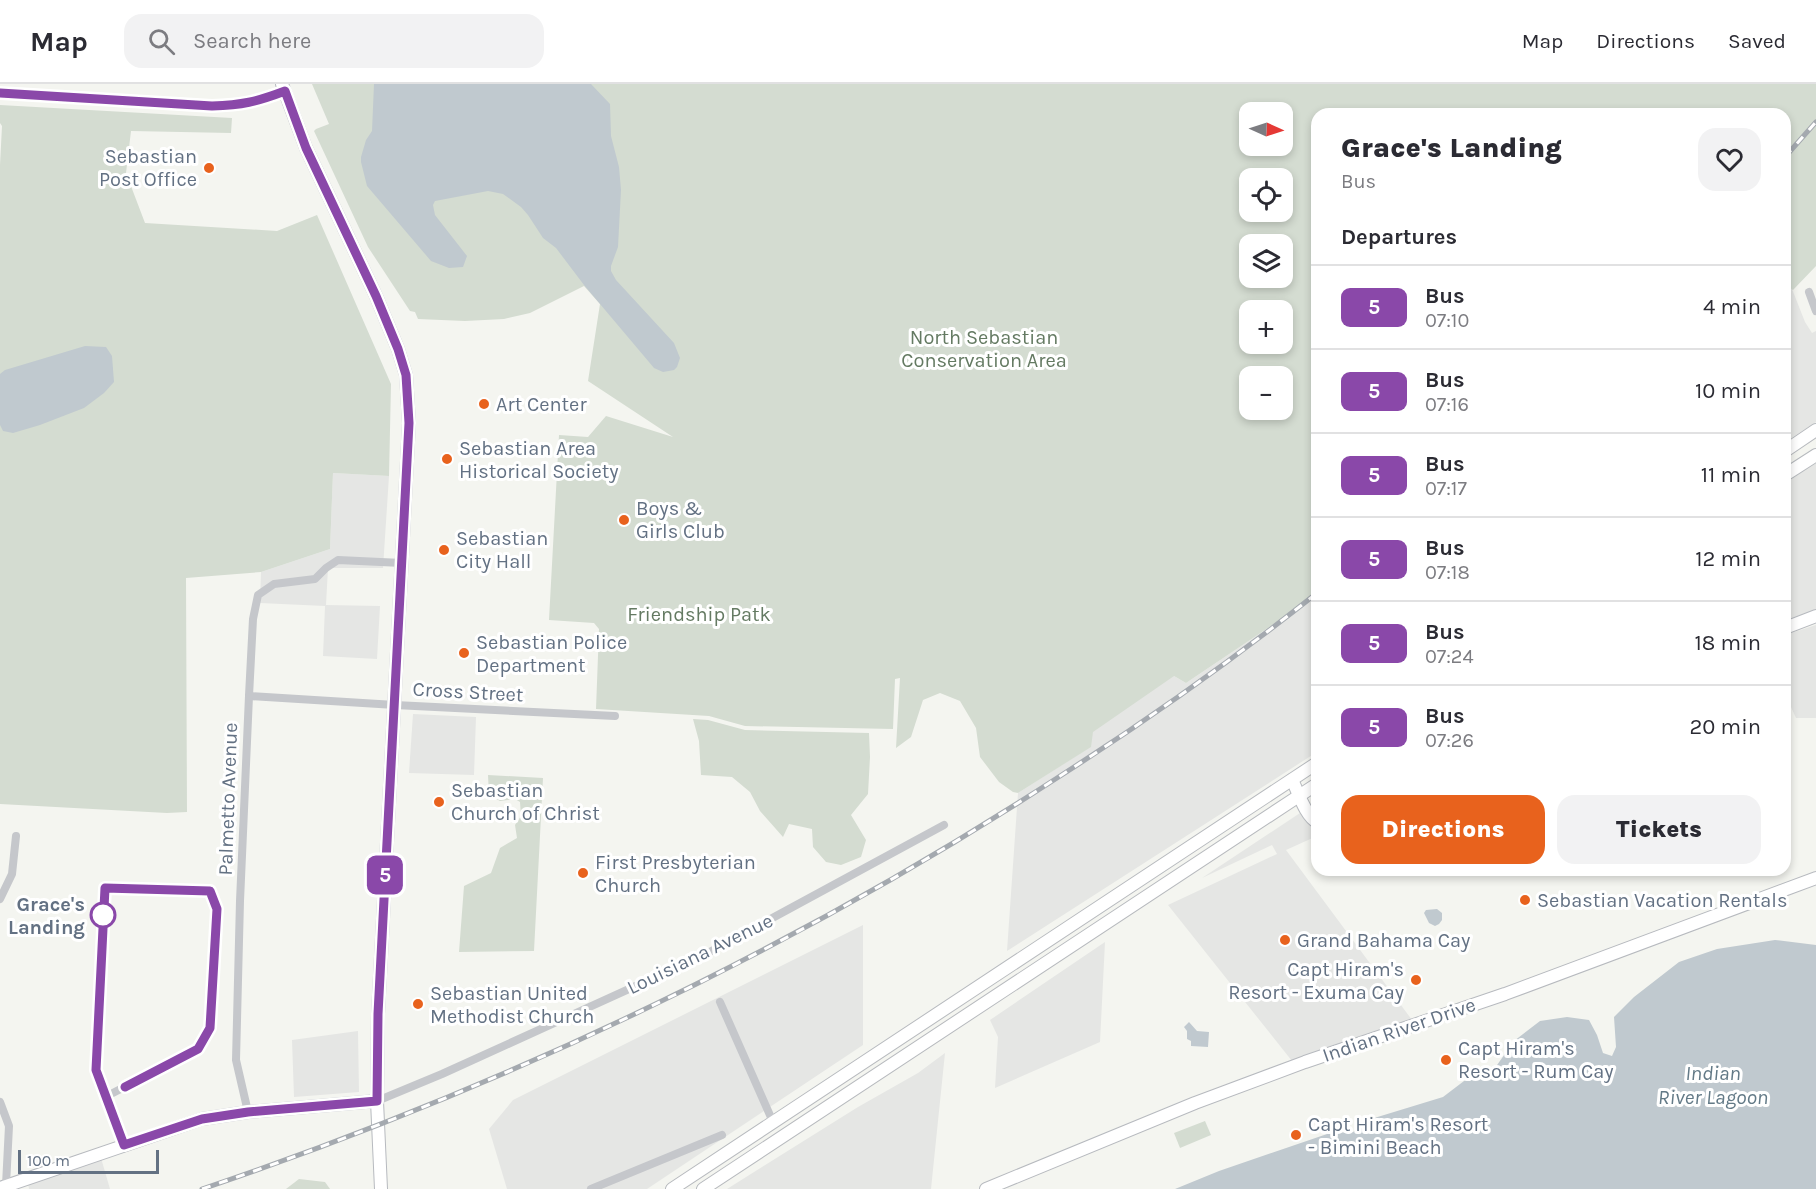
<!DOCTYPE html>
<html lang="en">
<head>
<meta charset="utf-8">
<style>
	:root { --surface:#fff; --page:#f2f2f3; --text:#2b2b33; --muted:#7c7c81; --line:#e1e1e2; --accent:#e8621d }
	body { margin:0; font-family:Karla,sans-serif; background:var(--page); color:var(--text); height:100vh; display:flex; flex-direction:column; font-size:22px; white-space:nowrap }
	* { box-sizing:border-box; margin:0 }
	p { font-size:20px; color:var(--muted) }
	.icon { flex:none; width:33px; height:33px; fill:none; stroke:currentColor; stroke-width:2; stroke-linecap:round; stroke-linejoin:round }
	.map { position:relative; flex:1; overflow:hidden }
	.side { position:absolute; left:1311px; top:24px; width:480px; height:768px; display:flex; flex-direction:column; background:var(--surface); border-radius:18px; box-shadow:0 3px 9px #0003 }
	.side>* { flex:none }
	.badge { padding:0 12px; border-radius:9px; font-size:21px; line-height:39px }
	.needle { width:39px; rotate:93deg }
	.fabs { position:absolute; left:1239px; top:18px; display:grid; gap:12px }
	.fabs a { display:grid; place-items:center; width:54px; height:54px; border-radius:12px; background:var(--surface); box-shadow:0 3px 9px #0003; font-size:30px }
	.scale { position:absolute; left:18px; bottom:15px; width:141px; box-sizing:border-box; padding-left:6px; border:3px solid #637183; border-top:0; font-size:16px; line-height:21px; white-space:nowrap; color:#637183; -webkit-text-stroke:4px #fff; paint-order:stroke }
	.map>.badge { position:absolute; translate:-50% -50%; box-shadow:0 0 0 3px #fff }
	h2 { padding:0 30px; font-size:22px; line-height:54px }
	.round { display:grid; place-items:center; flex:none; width:63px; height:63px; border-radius:18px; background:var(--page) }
	.headline { display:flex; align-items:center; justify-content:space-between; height:102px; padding:0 30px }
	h1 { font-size:28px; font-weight:800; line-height:45px }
	.cta { display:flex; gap:12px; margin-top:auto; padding:12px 30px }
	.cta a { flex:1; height:69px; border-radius:18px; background:var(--accent); color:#fff; font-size:24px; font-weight:800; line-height:69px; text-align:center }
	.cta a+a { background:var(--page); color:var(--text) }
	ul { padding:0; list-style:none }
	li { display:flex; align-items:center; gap:18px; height:84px; padding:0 30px; border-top:2px solid var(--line) }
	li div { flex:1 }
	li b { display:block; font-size:22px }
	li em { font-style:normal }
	li .badge { min-width:66px; font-weight:700; text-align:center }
	header { display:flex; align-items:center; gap:36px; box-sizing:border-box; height:84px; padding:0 30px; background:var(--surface); border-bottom:2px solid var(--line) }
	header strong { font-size:28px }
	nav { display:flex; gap:33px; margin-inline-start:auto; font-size:21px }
	.search { width:420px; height:54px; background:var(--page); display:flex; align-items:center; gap:15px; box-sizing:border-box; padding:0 21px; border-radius:18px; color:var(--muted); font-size:22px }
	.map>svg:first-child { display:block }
</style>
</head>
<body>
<header>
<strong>Map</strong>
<div class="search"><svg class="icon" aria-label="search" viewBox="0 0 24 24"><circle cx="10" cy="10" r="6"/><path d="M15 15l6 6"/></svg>Search here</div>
<nav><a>Map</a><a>Directions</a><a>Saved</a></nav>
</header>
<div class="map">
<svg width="1816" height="1105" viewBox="0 0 1816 1105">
	<rect width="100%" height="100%" fill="#f4f5f0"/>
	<g fill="#e5e6e4">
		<polygon points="1785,201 1792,205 1805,238 1812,249 1816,247 1816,338 1785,358"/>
		<polygon points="1816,378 1816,530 1785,541 1785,400"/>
		<polygon points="333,389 389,392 383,484 328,484 326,521 380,522 377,575 323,572 325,522 260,519 261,488 330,465"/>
		<polygon points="1317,511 1317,668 1007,867 1018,709 1090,663 1093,645 1167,588 1186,599"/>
		<polygon points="1816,541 1816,634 1796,634 1785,610 1785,551"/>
		<polygon points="413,630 476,633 474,691 409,689"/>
		<polygon points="1300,729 1306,738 1312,742 1317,743 1317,752 1286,766 1412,936 1292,977 1168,821 1277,770 1272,761 1202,794"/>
		<polygon points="863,841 863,961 647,1105 507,1105 489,1045 513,1016"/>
		<polygon points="1105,858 1100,958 995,1004 998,953 990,936"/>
		<polygon points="358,947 359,1008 294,1013 292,956"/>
		<polygon points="945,969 931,1105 727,1105 858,1023 918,989"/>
		<polygon points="101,1074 110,1105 29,1105 28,1099"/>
	</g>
	<g fill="#d4dcd1" fill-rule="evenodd">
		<path d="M312,0H1816V182L1793,206L1785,201V30H1317V511L1186,599L1174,592L1093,648L1091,663L1018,709L1013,708L999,698L980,673L976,644L960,617L940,609L923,616L911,653L896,664L900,594L895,595L893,645L745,642L709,632L596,625L599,545L594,539L549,536L559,351L588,353L606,332L673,353L588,297L600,220L584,202L530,229L504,235L465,237L418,235L415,228L410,227L368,163L314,47L316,45L329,40ZM1250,28H1282V62H1250ZM1250,94H1282V128H1250ZM1250,160H1282V194H1250ZM1250,226H1282V260H1250ZM1250,292H1282V326H1250Z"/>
		<polygon points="0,21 232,34 231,49 131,47 126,89 145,139 277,147 317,131 391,300 389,392 333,389 330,465 261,488 186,494 187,728 167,729 0,720 0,81 2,42 0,39"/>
		<polygon points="693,635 708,636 745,646 869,649 870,673 868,710 851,731 866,756 861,773 841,781 826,778 813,763 812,745 789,740 783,753 760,727 750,708 732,693 701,691 699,657"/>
		<polygon points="488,691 543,694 534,867 459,868 464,802 491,789 500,764 517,754 515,741 521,732 520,718 515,715 500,717 489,711"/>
		<polygon points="1205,1037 1211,1051 1180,1064 1174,1049"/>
		<polygon points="299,1095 325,1098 330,1105 286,1105"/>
	</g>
	<g fill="#c0c9cf">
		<polygon points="374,0 591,0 610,20 611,52 619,83 621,106 618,163 611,182 611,187 616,196 674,259 680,274 677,283 674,286 663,288 654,284 584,201 556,164 543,154 528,131 521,123 503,110 488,107 435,117 433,121 435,131 467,172 463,183 449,184 431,177 367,102 361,78 361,73 366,56 372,47"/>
		<polygon points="85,262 106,263 112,272 114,298 104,309 84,324 40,341 13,349 3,347 0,341 0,290 5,286"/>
		<polygon points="1437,825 1442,829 1442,836 1439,840 1435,842 1429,839 1424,829 1426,826"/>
		<polygon points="1775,856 1816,861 1816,1105 1175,1105 1219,1087 1330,1049 1353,1048 1371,1035 1443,1013 1464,997 1490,991 1514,957 1540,937 1567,933 1589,936 1597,951 1603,969 1612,972 1616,963 1614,933 1634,913 1679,878 1717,865"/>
		<polygon points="1189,938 1197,947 1209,948 1208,963 1191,962 1191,957 1187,955 1187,947 1184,943"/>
	</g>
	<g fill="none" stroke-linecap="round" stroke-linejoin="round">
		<g stroke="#b7babf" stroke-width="14">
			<g id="secondary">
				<polyline points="282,0 306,64 376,212 398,265 406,291 409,339 378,930 377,1017 381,1105"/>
				<polyline points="1785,544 1816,532"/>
				<path d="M1292,696C1298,707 1305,732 1317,738"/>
				<polyline points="0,1104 202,1035 248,1028 377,1017"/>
				<polyline points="986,1105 1195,1019 1305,978 1505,910 1816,794"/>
			</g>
		</g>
		<g stroke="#b7babe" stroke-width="14">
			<g id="primary">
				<polyline points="1785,367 1816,346"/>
				<polyline points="1785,391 1816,371"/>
				<polyline points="672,1105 1317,679"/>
				<polyline points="703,1105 1317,700"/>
			</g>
		</g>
		<g stroke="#c5c7cb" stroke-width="8">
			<path d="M0,9L212,22C242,21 256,18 284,7"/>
			<polyline points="1809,208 1816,227"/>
			<polyline points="249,612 395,621 615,632"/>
			<polyline points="0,815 12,790 16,752"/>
			<polyline points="720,918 773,1038"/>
			<polyline points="107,1012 198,965 210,944 217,826 210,807 105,804 96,986 124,1061"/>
			<polyline points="377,1017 442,990 706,870 944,741"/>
			<polyline points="0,1018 9,1042 6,1101"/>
			<polyline points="248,1028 236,976 240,817 249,612 253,535 258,511 274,500 315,495 326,484 338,476 402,479"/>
			<polyline points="591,1105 722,1051"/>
		</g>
		<use href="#secondary" stroke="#fff" stroke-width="12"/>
		<use href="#primary" stroke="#fff" stroke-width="12"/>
		<g stroke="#a4a9af" stroke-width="5">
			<g id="rail">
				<polyline points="1785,73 1816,38"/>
				<path d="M202,1105C504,1003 789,868 1057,694C1146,637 1234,575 1317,509"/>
			</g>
		</g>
		<use href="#rail" stroke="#fff" stroke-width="3" stroke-dasharray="9" stroke-linecap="butt"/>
	</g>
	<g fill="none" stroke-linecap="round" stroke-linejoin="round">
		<g stroke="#fff" stroke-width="14">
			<path id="line" d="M0,9L212,22C242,21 256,18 285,7L306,64L376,212L398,265L406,291L409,339L378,930L377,1017L248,1028L202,1035L124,1061L96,986L105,804L210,807L217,825L210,944L198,965L125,1003"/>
		</g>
		<use href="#line" stroke="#8a48a9" stroke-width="9"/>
	</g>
	<g fill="#e8621d" stroke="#fff" stroke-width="2">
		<circle cx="209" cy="84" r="6"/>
		<circle cx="484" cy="320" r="6"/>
		<circle cx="447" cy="375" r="6"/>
		<circle cx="624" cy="436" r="6"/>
		<circle cx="444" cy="466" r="6"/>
		<circle cx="464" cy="569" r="6"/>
		<circle cx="439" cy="718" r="6"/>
		<circle cx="583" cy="789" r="6"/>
		<circle cx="1525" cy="816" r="6"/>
		<circle cx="1285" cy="856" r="6"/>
		<circle cx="1416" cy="896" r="6"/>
		<circle cx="418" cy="920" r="6"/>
		<circle cx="1446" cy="976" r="6"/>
		<circle cx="1296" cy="1051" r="6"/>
	</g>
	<circle fill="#fff" stroke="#8a48a9" stroke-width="3" cx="103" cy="831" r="12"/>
	<g text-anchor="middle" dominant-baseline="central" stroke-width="6" stroke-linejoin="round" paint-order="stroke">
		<g font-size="20" fill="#637183" stroke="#fff" text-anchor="start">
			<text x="197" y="72" text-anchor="end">Sebastian<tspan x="197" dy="23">Post Office</tspan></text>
			<text x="496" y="320">Art Center</text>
			<text x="459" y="364">Sebastian Area<tspan x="459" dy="23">Historical Society</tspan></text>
			<text x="636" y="424">Boys &amp;<tspan x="636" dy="23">Girls Club</tspan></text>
			<text x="456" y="454">Sebastian<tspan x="456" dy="23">City Hall</tspan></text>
			<text x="476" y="558">Sebastian Police<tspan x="476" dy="23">Department</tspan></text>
			<text x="451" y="706">Sebastian<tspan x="451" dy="23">Church of Christ</tspan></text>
			<text x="595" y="778">First Presbyterian<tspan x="595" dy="23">Church</tspan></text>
			<text x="1537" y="816">Sebastian Vacation Rentals</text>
			<text x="1297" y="856">Grand Bahama Cay</text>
			<text x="1404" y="885" text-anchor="end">Capt Hiram's<tspan x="1404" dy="23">Resort - Exuma Cay</tspan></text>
			<text x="430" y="909">Sebastian United<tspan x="430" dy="23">Methodist Church</tspan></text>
			<text x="1458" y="964">Capt Hiram's<tspan x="1458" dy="23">Resort - Rum Cay</tspan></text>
			<text x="1308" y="1040">Capt Hiram's Resort<tspan x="1308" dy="23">- Bimini Beach</tspan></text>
		</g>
		<g font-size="20" fill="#647a62" stroke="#fff">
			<text x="984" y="253">North Sebastian<tspan x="984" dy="23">Conservation Area</tspan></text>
			<text x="699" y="530">Friendship Patk</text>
		</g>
		<g font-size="20" fill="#637183" stroke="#fff">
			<text transform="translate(468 608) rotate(3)">Cross Street</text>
			<text transform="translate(228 715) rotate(-88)">Palmetto Avenue</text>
			<text transform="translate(700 870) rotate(-26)">Louisiana Avenue</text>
			<text transform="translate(1399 946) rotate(-19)">Indian River Drive</text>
		</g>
		<g font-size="20" font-weight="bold" fill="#637183" stroke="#fff" text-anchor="end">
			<text x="85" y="820">Grace's<tspan x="85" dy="23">Landing</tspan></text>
		</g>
		<g font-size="21" font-style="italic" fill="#637a87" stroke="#fff">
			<text x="1713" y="989">Indian<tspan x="1713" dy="24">River Lagoon</tspan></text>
		</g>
	</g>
</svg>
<div class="fabs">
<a><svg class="needle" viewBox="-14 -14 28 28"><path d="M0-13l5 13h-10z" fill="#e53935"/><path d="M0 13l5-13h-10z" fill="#7c7c81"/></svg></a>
<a><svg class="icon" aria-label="locate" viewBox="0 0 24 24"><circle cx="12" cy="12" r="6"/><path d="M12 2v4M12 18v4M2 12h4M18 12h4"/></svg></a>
<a><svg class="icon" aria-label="layers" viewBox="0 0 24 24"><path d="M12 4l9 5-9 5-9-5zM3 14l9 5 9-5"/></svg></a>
<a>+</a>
<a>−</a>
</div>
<div class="scale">100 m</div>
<b class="badge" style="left:385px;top:791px;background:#8a48a9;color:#fff">5</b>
<section class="side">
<div class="headline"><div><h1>Grace's Landing</h1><p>Bus</p></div><a class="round"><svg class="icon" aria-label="heart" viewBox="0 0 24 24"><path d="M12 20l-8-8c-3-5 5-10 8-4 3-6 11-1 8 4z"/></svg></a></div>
<h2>Departures</h2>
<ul>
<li><span class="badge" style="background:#8a48a9;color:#fff">5</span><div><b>Bus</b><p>07:10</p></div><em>4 min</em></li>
<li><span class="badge" style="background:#8a48a9;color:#fff">5</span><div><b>Bus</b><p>07:16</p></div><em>10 min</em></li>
<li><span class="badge" style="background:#8a48a9;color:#fff">5</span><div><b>Bus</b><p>07:17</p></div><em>11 min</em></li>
<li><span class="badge" style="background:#8a48a9;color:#fff">5</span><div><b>Bus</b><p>07:18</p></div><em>12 min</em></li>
<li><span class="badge" style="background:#8a48a9;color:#fff">5</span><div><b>Bus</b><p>07:24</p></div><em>18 min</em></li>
<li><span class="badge" style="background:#8a48a9;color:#fff">5</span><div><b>Bus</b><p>07:26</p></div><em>20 min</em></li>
</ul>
<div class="cta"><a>Directions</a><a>Tickets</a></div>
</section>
</div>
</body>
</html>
